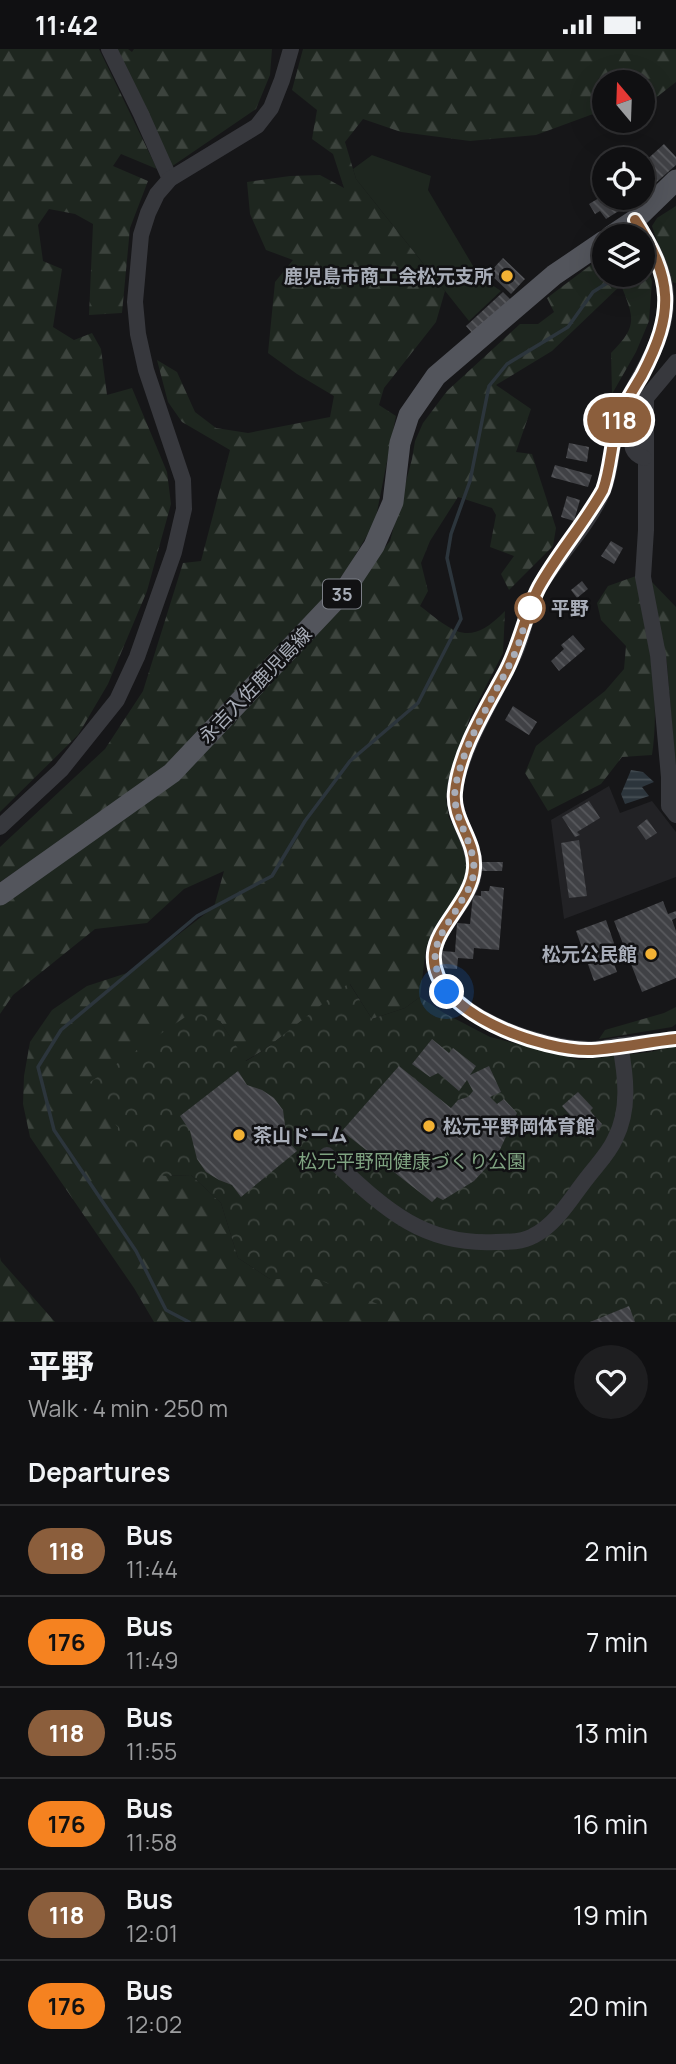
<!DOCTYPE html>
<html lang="en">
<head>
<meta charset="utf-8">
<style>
	:root { --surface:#101012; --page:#1e1e20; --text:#f1f3f6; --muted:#9c9d9f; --line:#303032 }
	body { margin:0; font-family:Manrope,"Noto Sans JP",sans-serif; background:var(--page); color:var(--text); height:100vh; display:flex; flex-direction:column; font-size:26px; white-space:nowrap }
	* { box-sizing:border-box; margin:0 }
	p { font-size:23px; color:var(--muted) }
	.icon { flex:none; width:38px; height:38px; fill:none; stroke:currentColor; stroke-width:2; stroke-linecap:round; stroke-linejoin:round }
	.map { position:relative; height:1273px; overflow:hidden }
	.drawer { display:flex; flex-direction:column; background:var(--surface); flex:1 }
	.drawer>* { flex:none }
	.badge { padding:0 14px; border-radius:23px; font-size:24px; line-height:46px }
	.needle { width:46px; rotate:341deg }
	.tools { position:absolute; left:592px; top:21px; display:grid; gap:14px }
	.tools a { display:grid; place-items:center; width:63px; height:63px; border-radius:50%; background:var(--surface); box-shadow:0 7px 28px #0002,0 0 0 2px var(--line); font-size:35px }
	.you { position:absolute; width:35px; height:35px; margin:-18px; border:5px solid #fff; border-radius:50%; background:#1a73e8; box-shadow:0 0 0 10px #1a73e833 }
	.map>.badge { position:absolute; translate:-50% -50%; box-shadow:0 0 0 4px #fff }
	h2 { padding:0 28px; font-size:26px; line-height:63px }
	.round { display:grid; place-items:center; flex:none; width:74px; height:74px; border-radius:37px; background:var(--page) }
	.summary { display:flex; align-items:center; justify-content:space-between; height:119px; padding:0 28px }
	h1 { font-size:33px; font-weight:700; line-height:52px }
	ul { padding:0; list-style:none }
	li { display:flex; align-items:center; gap:21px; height:91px; padding:0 28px; border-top:2px solid var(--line) }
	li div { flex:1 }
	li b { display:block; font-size:26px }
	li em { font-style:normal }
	li .badge { min-width:77px; font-weight:700; text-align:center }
	.status { display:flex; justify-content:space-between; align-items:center; height:49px; padding:0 35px; background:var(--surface); direction:ltr }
	.status svg { height:19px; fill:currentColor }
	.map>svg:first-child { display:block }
</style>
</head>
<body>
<div class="status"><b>11:42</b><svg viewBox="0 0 49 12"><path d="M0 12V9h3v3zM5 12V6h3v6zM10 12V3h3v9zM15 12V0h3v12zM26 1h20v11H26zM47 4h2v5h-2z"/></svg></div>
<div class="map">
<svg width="676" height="1273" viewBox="0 0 676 1273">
	<defs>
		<pattern id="forest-firs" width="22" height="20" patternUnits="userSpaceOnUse" patternTransform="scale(1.75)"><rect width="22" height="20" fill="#1e261f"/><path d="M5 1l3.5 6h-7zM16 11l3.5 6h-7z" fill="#3c433d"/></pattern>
		<pattern id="park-crowns" width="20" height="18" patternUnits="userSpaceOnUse" patternTransform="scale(1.75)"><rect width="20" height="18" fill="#1e261f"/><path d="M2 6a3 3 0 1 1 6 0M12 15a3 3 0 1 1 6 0" fill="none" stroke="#3c433d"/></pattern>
		<pattern id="water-rules" width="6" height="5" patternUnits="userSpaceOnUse" patternTransform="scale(1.75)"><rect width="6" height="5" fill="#2c353c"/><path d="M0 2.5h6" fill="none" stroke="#485056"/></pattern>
		<pattern id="building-back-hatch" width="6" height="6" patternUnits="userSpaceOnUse" patternTransform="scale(1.75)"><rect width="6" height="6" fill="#404145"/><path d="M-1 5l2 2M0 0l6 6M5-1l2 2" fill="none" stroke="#595a5e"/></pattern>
	</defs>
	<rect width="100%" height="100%" fill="#161618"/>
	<polygon fill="#222225" points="609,737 620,764 652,752 676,783 676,828 564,870 551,771"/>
	<polygon fill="#1e261f" points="372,106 431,127 428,141 479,227 501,242 469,272 356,130 353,120"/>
	<g fill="url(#forest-firs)">
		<polygon points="0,0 99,0 157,120 121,105 113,117 148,132 130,179 122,264 89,266 93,175 75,165 49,160 38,176 43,212 62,220 53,278 74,291 92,284 101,300 107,346 132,339 167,423 171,455 147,542 108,635 78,686 0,763"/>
		<polygon points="117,0 128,0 132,3 134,0 272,0 270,26 256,60 171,118"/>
		<polygon points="303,0 676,0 676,33 653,51 642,54 642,33 604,33 604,61 536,86 470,92 401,83 363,70 345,93 356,130 445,242 436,273 384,339 379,356 396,367 375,473 347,520 292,590 163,722 0,833 0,798 105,700 143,642 183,514 201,512 230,401 182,373 168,353 157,311 177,323 195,363 216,379 248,384 330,368 334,347 297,325 268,304 275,233 293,211 266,201 250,165 247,133 290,127 320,126 344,139 333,105 312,90 317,61 292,41"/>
		<polygon points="676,157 676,234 671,233 652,177 657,169"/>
		<path d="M604,206V226H642V210L652,232L649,272L636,303L612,345L611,304C637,277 635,271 621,236L552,302L496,336L531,360L516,403L532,405L556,479L553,497L509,541L501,525L514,507L490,498L496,466L492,459L458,448L430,492L421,514L428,542L420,557C455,584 469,599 505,562L503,604L470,668L449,732L446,750L449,769L464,796L468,815L466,834L426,898L420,948L405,959L372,970L350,935L264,1001L245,1012L220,972L118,1078L166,1127L191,1126L221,1154L238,1209L270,1230H317L558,1273H154L134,1239L30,1088L23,1055L24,1027L30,993L52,961L87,937L130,923L214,858L224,822L184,840L147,874L95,880L13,946L0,965V854L183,724L334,563L390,492L412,410L415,392L423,374L447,342L520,275H538L554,263L547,249Z"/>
		<path d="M636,527C647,586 661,646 652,706L622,708L601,735L548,762L525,724L536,697L605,642L624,620L626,597L601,571L597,554L608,537Z"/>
		<polygon points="650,531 676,558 676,724 667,615"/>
		<polygon points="676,958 676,975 672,978 599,990 605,981 664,964"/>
		<polygon points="0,1208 1,1212 55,1273 0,1273"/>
	</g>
	<polygon fill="url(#park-crowns)" points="349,934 372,970 405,959 420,948 444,964 490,988 580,1011 650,1003 676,997 676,1273 421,1273 317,1230 270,1230 238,1209 221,1154 191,1126 166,1127 135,1123 116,1098 118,1078 80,1040 194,962 220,972 246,1012 264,1001"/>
	<polygon fill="url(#water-rules)" points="631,721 643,723 654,733 642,738 649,747 625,755 621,745"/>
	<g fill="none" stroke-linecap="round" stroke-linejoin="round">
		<polyline stroke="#2c353c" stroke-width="3.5" points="189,1273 166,1261 136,1202 54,1081 38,1018 61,981 197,867 272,827 305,772 350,712 418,654 461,570 447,509 451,485 470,432 489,337 507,315 568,278 593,243 615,229"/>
	</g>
	<g fill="url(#building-back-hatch)">
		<polygon points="664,95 676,108 676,116 642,146 642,115"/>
		<polygon points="604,146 604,149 631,149 633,153 606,170 600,162 595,165 589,155"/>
		<polygon points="503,209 525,230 511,245 489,224"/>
		<polygon points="503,243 511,251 473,285 466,277"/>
		<polygon points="569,394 589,398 587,413 566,409"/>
		<polygon points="555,416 592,426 588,438 551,428"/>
		<polygon points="567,447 580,451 574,472 561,468"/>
		<polygon points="611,492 623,499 614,515 601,507"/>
		<polygon points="582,532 588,540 577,549 571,541"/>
		<polygon points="573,586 585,600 559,622 551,612 564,600 561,596"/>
		<polygon points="513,657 537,673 529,686 505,671"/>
		<polygon points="589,752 600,769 577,783 580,786 575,788 562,768"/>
		<polygon points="647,770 657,784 646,791 637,778"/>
		<polygon points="579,791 587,847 569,849 561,794"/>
		<polygon points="482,813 503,813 502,822 482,822"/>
		<polygon points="490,837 504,839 499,901 474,899 473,910 458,909 457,920 441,919 442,902 455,903 457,874 470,875 473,846 481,847 481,842 489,842"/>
		<polygon points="663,852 668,865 676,862 676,869 672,871 676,882 676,929 642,943 614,872"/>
		<polygon points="606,871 615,897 609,900 617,923 594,932 576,882"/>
		<polygon points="432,990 449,1004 453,999 476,1017 470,1026 489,1017 501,1043 490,1048 497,1055 504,1050 517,1064 497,1107 474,1132 443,1151 437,1148 432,1153 342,1082 399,1017 451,1059 458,1051 468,1048 473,1042 467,1031 459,1042 438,1024 430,1028 412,1015"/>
		<polygon points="238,1022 247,1036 262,1041 274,1049 283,1061 287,1091 297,1102 241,1148 232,1136 219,1131 206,1123 197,1110 190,1082 180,1067"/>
		<polygon points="578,1043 593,1059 590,1062 602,1075 591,1090 562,1057"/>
		<polygon points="629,1257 635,1273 590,1273"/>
	</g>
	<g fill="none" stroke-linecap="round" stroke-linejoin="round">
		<g stroke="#37383d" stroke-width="16">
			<polyline points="109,0 141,65 170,130"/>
			<path d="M635,171C649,193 665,220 666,246C668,291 639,324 622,362C610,387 614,416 603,442C589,475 562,502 542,533C528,555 525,580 515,604C495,647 468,686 456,733C447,770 483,797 472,833C464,858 436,879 434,905C431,965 542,1000 589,1000C600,1001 611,997 622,996C640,994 658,992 676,990"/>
			<polyline points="676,313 646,349 646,481 643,528 658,606 669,728 669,757 676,766"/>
			<path d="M620,366L632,379C633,393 628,403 644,409"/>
			<polyline points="0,778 61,721 117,651 137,608 174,503 184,460 183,431 146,321 138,285 135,253 141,186 148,164 157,145 170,130 257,77 271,59 282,31 291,0"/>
			<path d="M327,1106C380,1155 419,1197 496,1193C508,1193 523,1193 533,1187C557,1175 571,1149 587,1129C596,1117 609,1104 615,1090C630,1061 626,1027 620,996"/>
		</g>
		<g stroke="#53555c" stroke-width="21">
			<polyline points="611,187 635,171 676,131"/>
			<polyline points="0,846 172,724 345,541 374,497 393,453 400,394 409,366 436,327 554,226 604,192"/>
		</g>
	</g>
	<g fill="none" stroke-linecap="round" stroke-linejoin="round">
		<g stroke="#fff" stroke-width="16">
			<path id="line" d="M635,171C673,230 675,263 642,326C635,338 627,350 621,363C611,387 612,416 603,441C584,475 558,504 539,538C525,565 520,595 506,622C487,658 459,701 455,743C452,771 476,791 474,819C472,851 437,876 434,904C428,964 545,1003 592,1001C620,999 648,993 676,990"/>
		</g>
		<use href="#line" stroke="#8b5e3c" stroke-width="10"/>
		<path stroke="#a8adb8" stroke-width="7" stroke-dasharray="0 12.6" d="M447,943C422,901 441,888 462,851C465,845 470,839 472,832C482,797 448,771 456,735C466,687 495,648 515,604C522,587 526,570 531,553L530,559"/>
	</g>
	<g fill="#f2b134" stroke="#111113" stroke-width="2.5">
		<circle cx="507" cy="227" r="7"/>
		<circle cx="651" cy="905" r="7"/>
		<circle cx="429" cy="1077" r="7"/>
		<circle cx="239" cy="1086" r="7"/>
	</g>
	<circle fill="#fff" stroke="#8b5e3c" stroke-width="3.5" cx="530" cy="559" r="14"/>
	<g text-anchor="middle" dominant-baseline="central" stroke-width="5" stroke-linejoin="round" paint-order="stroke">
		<rect fill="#111113" stroke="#7b7e86" stroke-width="2" x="323" y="530.5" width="38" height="29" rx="5"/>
		<g font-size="18" font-weight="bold" fill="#a8adb8">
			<text x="342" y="545">35</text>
		</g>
		<g font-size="19" font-weight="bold" fill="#a8adb8" stroke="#111113" text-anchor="end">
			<text x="493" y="227">鹿児島市商工会松元支所</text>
			<text x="637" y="905">松元公民館</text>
			<text x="443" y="1077" text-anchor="start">松元平野岡体育館</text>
			<text x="253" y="1086" text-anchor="start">茶山ドーム</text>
		</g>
		<g font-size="19" font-weight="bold" fill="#a8adb8" stroke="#111113" text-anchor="start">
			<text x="551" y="559">平野</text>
		</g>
		<g font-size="19" fill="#a8adb8" stroke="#111113">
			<text transform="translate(255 636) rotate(-46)">永吉入佐鹿児島線</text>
		</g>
		<g font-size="19" fill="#7fa381" stroke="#111113">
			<text x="412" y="1112">松元平野岡健康づくり公園</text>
		</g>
	</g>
</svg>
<div class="tools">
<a><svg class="needle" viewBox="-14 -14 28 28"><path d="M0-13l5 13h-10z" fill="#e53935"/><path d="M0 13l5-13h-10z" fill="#9c9d9f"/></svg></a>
<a><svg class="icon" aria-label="locate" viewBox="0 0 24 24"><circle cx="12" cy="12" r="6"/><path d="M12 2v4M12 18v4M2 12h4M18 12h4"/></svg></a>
<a><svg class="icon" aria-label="layers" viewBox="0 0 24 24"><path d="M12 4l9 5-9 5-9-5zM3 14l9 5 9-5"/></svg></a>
</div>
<div class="you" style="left:447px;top:943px"></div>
<b class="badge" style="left:619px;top:371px;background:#8b5e3c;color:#fff">118</b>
</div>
<section class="drawer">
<div class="summary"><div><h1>平野</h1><p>Walk · 4 min · 250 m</p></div><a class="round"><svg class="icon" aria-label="heart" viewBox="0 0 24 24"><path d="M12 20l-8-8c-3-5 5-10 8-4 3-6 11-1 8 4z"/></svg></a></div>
<h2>Departures</h2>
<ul>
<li><span class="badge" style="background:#8b5e3c;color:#fff">118</span><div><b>Bus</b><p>11:44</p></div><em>2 min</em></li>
<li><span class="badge" style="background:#f58220;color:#111">176</span><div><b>Bus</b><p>11:49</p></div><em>7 min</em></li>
<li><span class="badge" style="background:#8b5e3c;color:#fff">118</span><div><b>Bus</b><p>11:55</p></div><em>13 min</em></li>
<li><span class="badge" style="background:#f58220;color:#111">176</span><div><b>Bus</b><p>11:58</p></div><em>16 min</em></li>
<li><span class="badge" style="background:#8b5e3c;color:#fff">118</span><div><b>Bus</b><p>12:01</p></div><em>19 min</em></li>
<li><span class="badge" style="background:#f58220;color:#111">176</span><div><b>Bus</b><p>12:02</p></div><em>20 min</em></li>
</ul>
</section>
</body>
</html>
